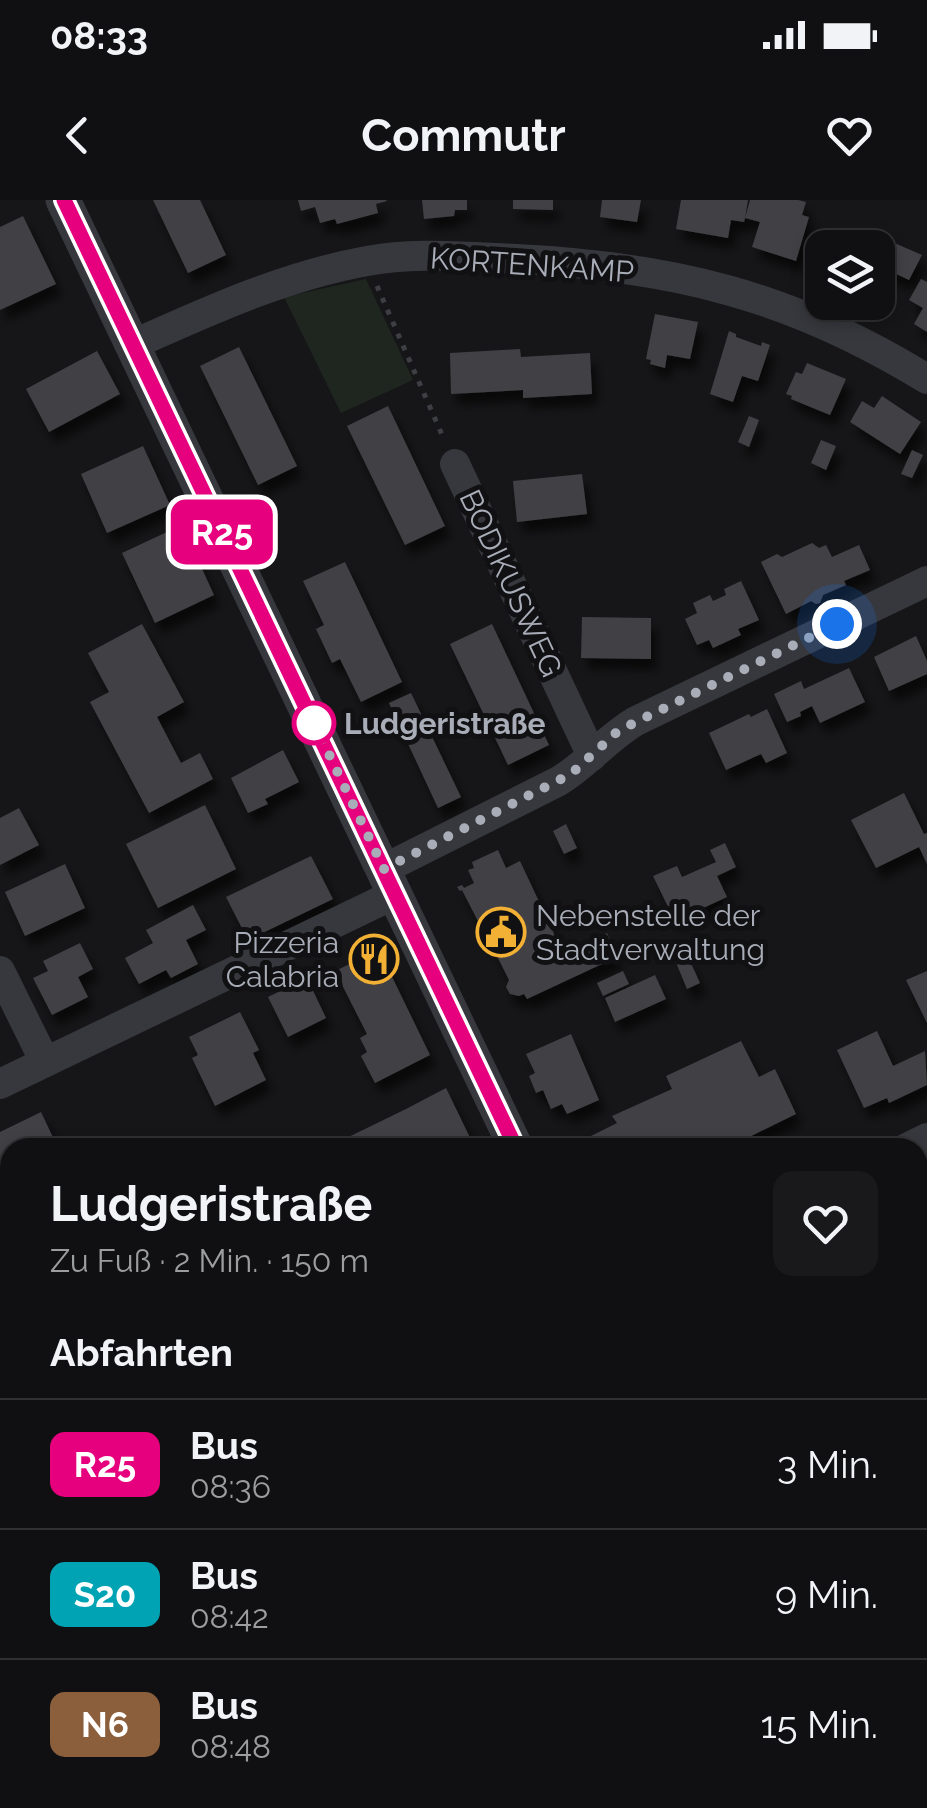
<!DOCTYPE html>
<html lang="de">
<head>
<meta charset="utf-8">
<style>
	:root { --surface:#101012; --page:#19191b; --text:#f1f3f6; --muted:#9c9d9f; --line:#303032 }
	body { margin:0; font-family:Raleway,sans-serif; background:var(--page); color:var(--text); height:100vh; display:flex; flex-direction:column; font-size:38px; white-space:nowrap }
	* { box-sizing:border-box; margin:0 }
	p { font-size:32px; color:var(--muted) }
	.icon { flex:none; width:55px; height:55px; fill:none; stroke:currentColor; stroke-width:2; stroke-linecap:round; stroke-linejoin:round }
	.map { position:relative; flex:1; overflow:hidden }
	.sheet { position:absolute; left:0px; top:938px; width:928px; height:672px; display:flex; flex-direction:column; background:var(--surface); border-radius:30px 30px 0 0; box-shadow:0 5px 15px #0003,0 0 0 2px var(--line) }
	.sheet>* { flex:none }
	.badge { padding:0 20px; border-radius:15px; font-size:35px; line-height:65px }
	.fabs { position:absolute; left:805px; top:30px; display:grid; gap:20px }
	.fabs a { display:grid; place-items:center; width:90px; height:90px; border-radius:20px; background:var(--surface); box-shadow:0 5px 15px #0003,0 0 0 2px var(--line); font-size:50px }
	.you { position:absolute; width:50px; height:50px; margin:-25px; border:8px solid #fff; border-radius:50%; background:#1a73e8; box-shadow:0 0 0 15px #1a73e833 }
	.map>.badge { position:absolute; translate:-50% -50%; box-shadow:0 0 0 5px #fff }
	h2 { padding:0 50px; font-size:38px; line-height:90px }
	.round { display:grid; place-items:center; flex:none; width:105px; height:105px; border-radius:20px; background:var(--page) }
	.head { display:flex; align-items:center; justify-content:space-between; height:170px; padding:0 50px }
	h1 { font-size:48px; font-weight:700; line-height:75px }
	ul { padding:0; list-style:none }
	li { display:flex; align-items:center; gap:30px; height:130px; padding:0 50px; border-top:2px solid var(--line) }
	li div { flex:1 }
	li b { display:block; font-size:38px }
	li em { font-style:normal }
	li .badge { min-width:110px; font-weight:700; text-align:center }
	.status { display:flex; justify-content:space-between; align-items:center; height:70px; padding:0 50px; background:var(--surface); direction:ltr }
	.status svg { height:28px; fill:currentColor }
	header { display:flex; justify-content:space-between; align-items:center; height:130px; padding:0 50px; background:var(--surface); font-size:45px; font-weight:700 }
	.map>svg:first-child { display:block }
</style>
</head>
<body>
<div class="status"><b>08:33</b><svg viewBox="0 0 49 12"><path d="M0 12V9h3v3zM5 12V6h3v6zM10 12V3h3v9zM15 12V0h3v12zM26 1h20v11H26zM47 4h2v5h-2z"/></svg></div>
<header><svg class="icon" aria-label="back" viewBox="0 0 24 24"><path d="M15 5l-7 7 7 7"/></svg>Commutr<svg class="icon" aria-label="heart" viewBox="0 0 24 24"><path d="M12 20l-8-8c-3-5 5-10 8-4 3-6 11-1 8 4z"/></svg></header>
<div class="map">
<svg width="927" height="1608" viewBox="0 0 927 1608">
	<defs>
		<filter id="shadow"><feDropShadow dx="6" dy="11" stdDeviation="5" flood-color="#0009"/></filter>
	</defs>
	<rect width="100%" height="100%" fill="#161618"/>
	<polygon fill="#1e261f" points="366,79 413,180 341,213 284,97"/>
	<g fill="#404145" filter="url(#shadow)">
		<polygon points="153,0 200,0 226,55 188,73"/>
		<polygon points="298,0 386,0 387,1 376,4 378,13 337,24 335,19 320,23 315,7 301,11"/>
		<polygon points="422,0 467,0 467,10 455,10 454,16 424,19"/>
		<polygon points="513,0 553,0 553,10 513,9"/>
		<polygon points="602,0 641,0 637,22 600,17"/>
		<polygon points="681,0 748,0 745,18 750,0 798,0 806,2 802,15 809,17 796,61 752,47 760,22 745,18 744,22 731,20 728,38 676,29"/>
		<polygon points="23,16 56,84 0,110 0,27"/>
		<polygon points="867,31 922,55 909,80 890,71 878,99 878,48 860,48"/>
		<polygon points="921,79 927,82 927,132 914,124 923,108 909,100"/>
		<polygon points="655,114 698,122 690,159 667,155 665,168 650,164 651,160 646,159"/>
		<polygon points="729,131 736,134 736,137 761,146 762,142 770,145 758,181 742,176 733,202 710,194"/>
		<polygon points="239,147 297,266 258,285 200,166"/>
		<polygon points="520,149 521,157 590,153 592,194 523,198 523,190 451,194 450,153"/>
		<polygon points="97,151 120,194 49,232 26,189"/>
		<polygon points="807,163 846,179 830,215 791,199 792,196 786,194 796,172 802,174"/>
		<polygon points="882,196 921,222 900,254 850,222 862,201 874,208"/>
		<polygon points="388,206 445,326 405,345 347,226"/>
		<polygon points="749,216 759,220 749,247 738,242"/>
		<polygon points="821,240 836,246 826,270 811,263"/>
		<polygon points="143,246 170,305 107,333 81,274"/>
		<polygon points="912,250 923,255 912,278 901,274"/>
		<polygon points="582,274 587,314 517,322 513,281"/>
		<polygon points="182,325 214,395 155,423 122,353"/>
		<polygon points="812,343 819,348 826,345 832,357 859,345 870,370 844,381 846,385 823,395 820,403 816,404 811,401 786,414 761,362 777,354 782,357"/>
		<polygon points="345,362 402,482 361,502 340,459 332,463 316,429 324,425 303,381"/>
		<polygon points="741,381 759,420 738,429 741,435 713,448 709,440 697,445 685,419 697,413 693,403 710,395 713,401 726,395 724,389"/>
		<polygon points="582,417 651,418 651,459 581,458"/>
		<polygon points="142,424 184,502 157,517 181,563 200,553 213,579 149,613 90,502 109,492 88,453"/>
		<polygon points="492,424 549,545 508,565 450,444"/>
		<polygon points="916,436 927,461 927,474 889,491 874,457"/>
		<polygon points="849,468 865,502 820,523 812,506 800,512 801,516 787,522 774,494 801,481 804,489"/>
		<polygon points="411,493 461,597 438,608 389,503"/>
		<polygon points="767,509 787,553 766,563 761,554 726,570 709,533 749,514 751,517"/>
		<polygon points="283,550 299,582 265,599 268,604 248,613 231,578"/>
		<polygon points="904,593 924,634 927,633 927,664 919,647 876,668 851,620"/>
		<polygon points="205,605 236,669 158,708 126,644"/>
		<polygon points="19,608 39,645 0,665 0,618"/>
		<polygon points="566,624 577,648 564,654 553,631"/>
		<polygon points="725,643 736,667 717,676 727,697 675,721 653,676 677,666 682,677 716,662 710,650"/>
		<polygon points="498,650 506,668 520,661 564,755 607,733 617,757 527,799 524,794 519,796 510,794 506,787 509,780 483,728 478,731 476,726 480,725 462,690 460,691 457,687 462,685 464,688 474,683 468,670 474,668 472,662"/>
		<polygon points="311,656 333,699 248,740 226,697"/>
		<polygon points="65,664 85,708 25,736 5,692"/>
		<polygon points="193,705 206,730 186,740 198,764 171,778 166,770 139,784 125,758 153,743 146,730"/>
		<polygon points="80,743 93,769 78,777 88,797 52,815 33,778 48,771 43,761"/>
		<polygon points="379,750 430,855 375,883 361,856 367,852 360,838 367,834 335,771"/>
		<polygon points="689,759 700,783 687,789 677,765"/>
		<polygon points="623,771 629,784 603,796 597,783"/>
		<polygon points="927,771 927,823 906,780"/>
		<polygon points="655,775 666,799 615,822 605,798"/>
		<polygon points="307,778 326,818 288,837 268,797"/>
		<polygon points="240,812 259,850 253,853 266,880 215,906 192,858 198,855 189,837"/>
		<polygon points="877,831 893,866 925,851 927,885 889,903 887,898 864,908 837,850"/>
		<polygon points="571,834 599,900 567,914 562,904 551,909 543,890 536,893 529,876 535,873 526,854"/>
		<polygon points="741,841 759,877 775,869 796,914 727,948 567,948 617,923 612,916 672,889 666,876"/>
		<polygon points="446,888 475,948 326,948 406,909"/>
		<polygon points="41,912 58,948 10,948 10,994 0,973 0,932"/>
		<polygon points="927,981 927,1030 918,1035 918,986"/>
		<polygon points="918,1193 921,1200 927,1197 927,1258 924,1252 918,1256"/>
		<polygon points="10,1292 10,1336 0,1341 0,1296"/>
		<polygon points="927,1347 927,1608 916,1608 912,1600 918,1600 918,1352"/>
		<polygon points="10,1436 10,1503 0,1507 0,1441"/>
		<polygon points="60,1600 97,1600 100,1605 95,1608 47,1608"/>
		<polygon points="357,1600 409,1600 414,1608 362,1608"/>
		<polygon points="457,1600 502,1600 489,1608 462,1608"/>
		<polygon points="688,1600 745,1600 729,1608 692,1608"/>
	</g>
	<g fill="none" stroke-linecap="round" stroke-linejoin="round">
		<polyline stroke="#3d3f44" stroke-width="5" stroke-dasharray="5 8" stroke-linecap="butt" points="377,86 443,237"/>
		<g stroke="#37383d" stroke-width="30">
			<path d="M132,145C208,111 284,76 367,61C409,53 452,56 495,58C572,61 653,69 727,90C797,109 865,141 927,179"/>
			<polyline points="455,264 592,556"/>
			<path d="M384,669L559,581C587,564 607,538 636,521L927,381"/>
			<polyline points="0,771 45,862"/>
			<polyline points="0,884 395,694"/>
			<polyline points="907,948 927,938"/>
			<polyline points="918,1316 927,1312"/>
			<polyline points="0,1385 10,1380"/>
		</g>
		<g stroke="#37383d" stroke-width="35">
			<polyline points="63,0 516,948"/>
			<polyline points="829,1600 834,1608"/>
		</g>
	</g>
	<g fill="none" stroke-linecap="round" stroke-linejoin="round">
		<g stroke="#fff" stroke-width="22">
			<polyline id="line" points="64,0 516,948"/>
		</g>
		<use href="#line" stroke="#e6007e" stroke-width="15"/>
		<polyline stroke="#a8adb8" stroke-width="10" stroke-dasharray="0 18" points="314,523 384,669 571,574 618,531 636,522 837,424"/>
	</g>
	<defs>
		<g id="civic-ring" transform="scale(2.5)"><circle r="9.5" fill="#111113" stroke="#f2b134" stroke-width="1.5"/><path d="M-.6-6.5H3V-4.5H.6V-3L4-1V1h2V6H-6V1h2V-1L-.6-3ZM-1.2 2.5V6h2.4V2.5Z" fill="#f2b134"/></g>
		<g id="restaurant-ring" transform="scale(2.5)"><circle r="9.5" fill="#111113" stroke="#f2b134" stroke-width="1.5"/><path d="M-5-6h1v4h1v-4h1v4h1v-4h1v5L-1.5 .5V6h-2V.5L-5-1ZM5-6V6H3V1.5H1.5Q1.5-4 5-6Z" fill="#f2b134"/></g>
	</defs>
	<g fill-rule="evenodd">
		<use href="#civic-ring" x="501" y="732"/>
		<use href="#restaurant-ring" x="374" y="759"/>
	</g>
	<circle fill="#fff" stroke="#e6007e" stroke-width="5" cx="314" cy="523" r="20"/>
	<g text-anchor="middle" dominant-baseline="central" stroke-width="10" stroke-linejoin="round" paint-order="stroke">
		<g font-size="30" fill="#a8adb8" stroke="#111113">
			<text transform="translate(532 65) rotate(4)">KORTENKAMP</text>
			<text transform="translate(511 383) rotate(65)">BODIKUSWEG</text>
		</g>
		<g font-size="30" font-weight="bold" fill="#a8adb8" stroke="#111113" text-anchor="start">
			<text x="344" y="523">Ludgeristraße</text>
		</g>
		<g font-size="30" fill="#a8adb8" stroke="#111113" text-anchor="start">
			<text x="536" y="715">Nebenstelle der<tspan x="536" dy="34">Stadtverwaltung</tspan></text>
			<text x="339" y="742" text-anchor="end">Pizzeria<tspan x="339" dy="34">Calabria</tspan></text>
		</g>
	</g>
</svg>
<div class="fabs">
<a><svg class="icon" aria-label="layers" viewBox="0 0 24 24"><path d="M12 4l9 5-9 5-9-5zM3 14l9 5 9-5"/></svg></a>
</div>
<div class="you" style="left:837px;top:424px"></div>
<b class="badge" style="left:222px;top:332px;background:#e6007e;color:#fff">R25</b>
<section class="sheet">
<div class="head"><div><h1>Ludgeristraße</h1><p>Zu Fuß · 2 Min. · 150 m</p></div><a class="round"><svg class="icon" aria-label="heart" viewBox="0 0 24 24"><path d="M12 20l-8-8c-3-5 5-10 8-4 3-6 11-1 8 4z"/></svg></a></div>
<h2>Abfahrten</h2>
<ul>
<li><span class="badge" style="background:#e6007e;color:#fff">R25</span><div><b>Bus</b><p>08:36</p></div><em>3 Min.</em></li>
<li><span class="badge" style="background:#00a3b4;color:#fff">S20</span><div><b>Bus</b><p>08:42</p></div><em>9 Min.</em></li>
<li><span class="badge" style="background:#8b5e3c;color:#fff">N6</span><div><b>Bus</b><p>08:48</p></div><em>15 Min.</em></li>
</ul>
</section>
</div>
</body>
</html>
